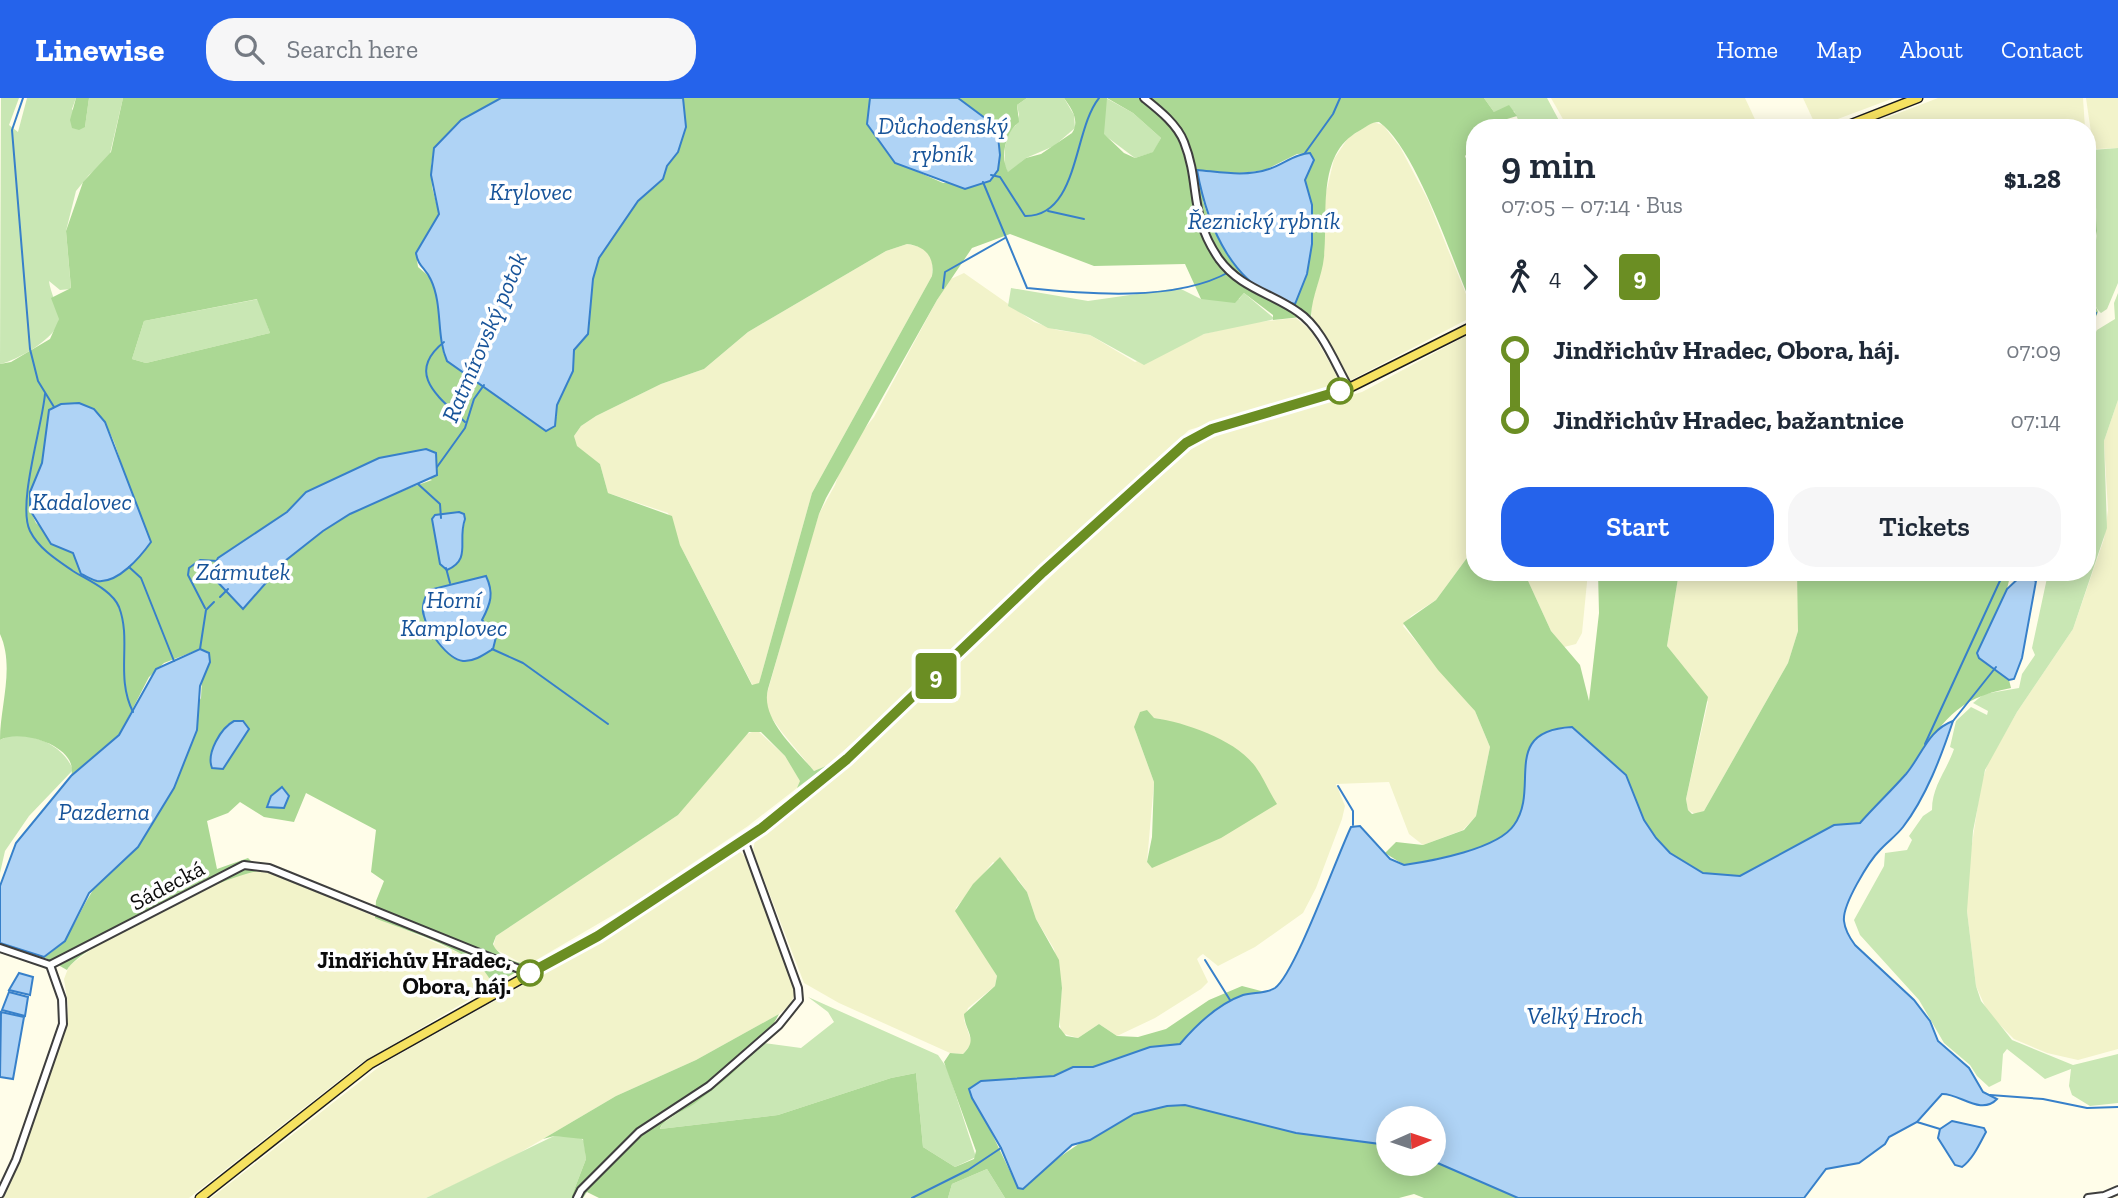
<!DOCTYPE html>
<html lang="en">
<head>
<meta charset="utf-8">
<style>
	:root { --surface:#fff; --page:#f6f6f7; --text:#1f2937; --muted:#747a83; --accent:#2563eb }
	body { margin:0; font-family:"Zilla Slab",serif; background:var(--page); color:var(--text); height:100vh; display:flex; flex-direction:column; font-size:26px; white-space:nowrap }
	* { box-sizing:border-box; margin:0 }
	p { font-size:23px; color:var(--muted) }
	.icon { flex:none; width:38px; height:38px; fill:none; stroke:currentColor; stroke-width:2; stroke-linecap:round; stroke-linejoin:round }
	.map { position:relative; flex:1; overflow:hidden }
	.panel { position:absolute; left:1466px; top:21px; width:630px; height:462px; display:flex; flex-direction:column; background:var(--surface); border-radius:28px; box-shadow:0 4px 18px #0003 }
	.panel>* { flex:none }
	.badge { padding:0 14px; border-radius:5px; font-size:24px; line-height:46px }
	.needle { width:46px; rotate:87deg }
	.tools { position:absolute; left:1376px; top:1008px; display:grid; gap:14px }
	.tools a { display:grid; place-items:center; width:70px; height:70px; border-radius:50%; background:var(--surface); box-shadow:0 4px 18px #0003; font-size:35px }
	.map>.badge { position:absolute; translate:-50% -50%; box-shadow:0 0 0 4px #fff }
	.legs { display:flex; align-items:center; gap:10px; height:77px; padding:0 35px; font-size:23px }
	.legs p { margin-inline-start:auto }
	.head { display:flex; align-items:center; justify-content:space-between; height:119px; padding:0 35px }
	h1 { font-size:38px; font-weight:600; line-height:52px }
	.cta { display:flex; gap:14px; margin-top:auto; padding:14px 35px }
	.cta a { flex:1; height:80px; border-radius:28px; background:var(--accent); color:#fff; font-size:28px; font-weight:600; line-height:80px; text-align:center }
	.cta a+a { background:var(--page); color:var(--text) }
	ul { padding:0 35px; list-style:none }
	li { display:flex; align-items:center; gap:24px; height:70px; font-size:26px }
	li i { display:grid; place-items:center; width:10px; height:100%; margin:0 9px; background:currentColor }
	li i::after { content:''; width:18px; height:18px; margin:-9px; border:5px solid; border-radius:50%; background:var(--surface) }
	li p { margin-inline-start:auto }
	li:first-child i { background:linear-gradient(#0000 50%,currentColor 0) }
	li:last-child i { background:linear-gradient(currentColor 50%,#0000 0) }
	header { display:flex; align-items:center; gap:42px; box-sizing:border-box; height:98px; padding:0 35px; background:var(--accent); color:#fff }
	header strong { font-size:33px }
	nav { display:flex; gap:38px; margin-inline-start:auto; font-size:24px }
	.search { width:490px; height:63px; background:var(--page); display:flex; align-items:center; gap:18px; box-sizing:border-box; padding:0 24px; border-radius:28px; color:var(--muted); font-size:26px }
	.map>svg:first-child { display:block }
</style>
</head>
<body>
<header>
<strong>Linewise</strong>
<div class="search"><svg class="icon" aria-label="search" viewBox="0 0 24 24"><circle cx="10" cy="10" r="6"/><path d="M15 15l6 6"/></svg>Search here</div>
<nav><a>Home</a><a>Map</a><a>About</a><a>Contact</a></nav>
</header>
<div class="map">
<svg width="2118" height="1100" viewBox="0 0 2118 1100">
	<rect width="100%" height="100%" fill="#fffde9"/>
	<g fill="#f2f3ca" fill-rule="evenodd">
		<polygon points="1551,0 1745,0 1759,30 1568,30"/>
		<polygon points="1803,0 1894,0 1819,28 1815,26"/>
		<polygon points="1938,0 2083,0 2085,30 1860,30"/>
		<polygon points="2086,0 2118,0 2118,50 2097,51 2093,48"/>
		<polygon points="1373,24 1383,27 1400,49 1428,102 1472,211 1466,222 1351,282 1345,279 1312,223 1311,208 1318,184 1326,95 1334,61 1348,40"/>
		<polygon points="907,146 921,149 927,154 932,162 932,178 812,395 761,578 759,585 753,588 680,447 668,415 608,395 600,366 576,348 574,338 581,328 596,318 661,286 704,271 748,234 886,153"/>
		<polygon points="964,175 1034,224 1057,232 1090,237 1135,264 1204,236 1248,225 1296,220 1311,233 1337,277 1339,286 1189,332 1005,499 873,627 826,668 814,673 781,633 767,613 765,603 804,464 819,416 835,387 840,372 858,339 874,319 937,202 951,181"/>
		<path d="M1475,233V449L1436,502L1411,518L1403,528L1475,613L1490,649L1476,718L1463,732L1423,747L1409,736L1389,684L1336,686L1345,708L1342,721L1316,790L1303,815L1255,849L1218,868L1203,856L1200,858L1197,861L1208,884L1201,891L1155,920L1117,938L1099,926L1078,940L1061,935L1059,918L1062,890L1054,851L1036,821L1027,794L1018,781L993,764L956,810L997,878L995,888L968,910L964,922L972,945L963,956L950,955L839,905L804,885L753,753L755,742L873,646L1098,434L1196,347L1226,334L1362,294ZM1154,620L1161,621L1268,692L1276,706L1152,769L1147,764L1154,684L1134,629Z"/>
		<polygon points="2118,302 2118,951 2078,962 2047,955 2014,941 1988,915 1976,888 1967,813 1967,779 1981,686 1988,665 2017,614 2073,531 2104,441 2108,412 2104,343"/>
		<polygon points="1524,474 1588,474 1582,535 1576,546 1564,549 1551,533"/>
		<polygon points="1679,474 1797,474 1799,506 1798,533 1788,565 1704,713 1695,716 1688,712 1686,701 1708,604 1667,548"/>
		<polygon points="757,632 785,658 801,684 797,690 748,728 632,806 533,864 523,866 493,850 496,838 678,717 742,638"/>
		<polygon points="740,754 748,761 793,885 795,895 790,907 779,916 696,962 616,998 509,1061 426,1100 211,1100 384,965 601,843"/>
		<polygon points="252,773 273,775 464,857 479,866 490,880 492,888 360,966 189,1100 4,1100 67,926 68,907 64,881 69,868 105,841 218,784"/>
	</g>
	<g fill="#c9e7b4">
		<path d="M1,0H19L9,27L18,34L27,0H76L72,11L85,29L89,0H123L109,60L89,77L76,93L66,133L71,191L60,192L49,183C50,194 60,213 59,221C59,239 16,263 0,266Z"/>
		<polygon points="1027,0 1064,0 1074,17 1075,30 1054,48 1026,60 1008,75 1005,68 1005,49 1009,33 1016,27 1019,17 1017,7"/>
		<polygon points="1106,0 1133,15 1161,40 1154,54 1135,60 1103,36"/>
		<polygon points="1484,0 1547,0 1563,30 1522,30 1514,13 1494,14"/>
		<path d="M2118,50V185L2107,211L2101,215C2084,203 2097,148 2097,130C2096,104 2094,78 2092,52Z"/>
		<polygon points="1011,190 1088,203 1179,190 1201,201 1239,201 1244,195 1275,221 1204,236 1144,267 1090,237 1048,230 1008,208"/>
		<path d="M2118,195V302L2104,343L2107,430L2073,531L2017,614L1985,672L1973,733L1967,813L1976,888L1981,903L2012,942L2073,967L2118,956V1005L2090,1008L2072,997L2069,988L2071,971L2045,981L2007,951L2003,956L2001,983L1989,989L1977,978L1970,967L1944,945L1919,902L1860,837L1854,822L1884,768L1885,755L1907,752L1912,742L1909,738L1923,718L1932,712C1932,688 1946,674 1954,651L1950,649L1956,623L1971,609L1987,617L1988,613L1973,605L1984,596L2019,590L2022,576L2035,557L2032,550L2047,480L2045,474H2088V249L2097,232L2115,221L2114,205Z"/>
		<polygon points="258,201 270,235 146,265 132,261 144,223"/>
		<path d="M11,637C36,636 64,648 73,672L29,718L5,753L0,775V642Z"/>
		<polygon points="808,899 938,957 947,970 976,1059 955,1069 923,1049 916,975 891,980 778,1017 660,1031 663,1025 717,988 764,945 801,950 834,924 828,914"/>
		<polygon points="554,1038 580,1039 584,1043 586,1061 571,1100 426,1100"/>
		<polygon points="987,1071 1005,1100 948,1100 952,1086"/>
	</g>
	<g fill="#abd894" fill-rule="evenodd">
		<polygon points="76,0 89,0 85,29 79,32 72,30 70,22"/>
		<path d="M123,0H501L461,22L434,50L431,67L432,89L439,116L416,155L418,169L431,180L440,209L443,254L447,263L483,288L557,319V307L573,273L574,252L588,236L593,181L599,160L638,103L663,81L667,68L678,54L686,29L683,0H870L868,16L918,74L943,85L990,83L998,72L1000,39L979,15L958,0H1027L1017,7L1019,24C1005,34 1000,60 1008,74L1026,60L1041,56L1072,35C1080,23 1072,11 1064,0H1484L1494,14L1509,7L1517,18L1497,24L1492,30H1475V47L1465,58L1475,85V221L1466,222L1472,211L1470,203C1452,161 1415,49 1379,24C1371,24 1366,29 1359,33C1315,57 1329,118 1324,159C1322,179 1312,197 1311,218L1273,222V217L1244,195L1235,205L1201,201L1185,166L1094,168L1010,136L972,150L937,202L826,400L819,416L768,591C760,621 796,651 814,673L826,668L797,690L800,683L785,658L761,634H749L678,717L496,838L493,846C497,858 521,869 533,864L492,888C488,856 403,832 375,820L376,803L384,783L371,774L376,732L306,695L294,724L264,719L240,704L228,715L207,723L217,771L248,760L261,773C230,774 82,846 67,872L44,859C74,844 79,806 101,782L201,600L202,580L210,564L200,551L164,565L149,579L119,637L71,678C80,649 21,630 0,642C0,608 15,569 0,536V266L11,264L50,241L59,221L51,200L71,190L66,133L83,84L111,54ZM1107,0L1133,15L1161,40L1153,54L1135,60L1124,55L1104,36ZM1310,55L1314,62L1305,82L1312,146L1307,176L1295,206L1235,167L1212,130L1203,103L1232,76L1265,72L1297,56ZM907,146C926,148 935,160 932,178L812,395L761,578L759,585L752,587L680,447L672,418L608,395L600,366L577,348L574,338L581,328L596,318L661,286L704,271L748,234L886,153ZM257,201L270,235L146,265L132,261L144,223ZM79,305C110,317 116,349 125,378L81,476L73,455L36,425L30,412L29,401L42,365L48,323ZM379,360L432,382C380,400 326,423 286,462C270,477 259,497 243,511L210,477L218,460L287,414L306,394ZM435,417L465,421L461,444L440,466L433,429ZM234,623L249,631L240,643L220,639L227,627Z"/>
		<polygon points="2088,39 2093,48 2097,133 2092,158 2095,207 2098,214 2088,237"/>
		<path d="M1475,449V474H1524L1551,533L1580,567L1589,603L1599,515L1598,474H1679L1667,548L1708,599L1686,701L1688,712L1692,716L1704,713L1788,565L1798,533L1797,474H2011L2007,491L1977,555L1979,560L2009,582L2011,590C1951,601 1942,628 1908,672C1895,691 1875,707 1860,725L1834,727L1740,778L1703,775L1670,755L1656,740L1644,722L1626,677L1573,630C1499,632 1541,690 1515,727C1498,751 1432,762 1404,767L1385,755L1396,744L1423,747L1464,732L1476,718L1490,649L1475,613L1438,572L1403,525L1436,502Z"/>
		<path d="M1147,612L1154,620C1187,625 1234,641 1255,668C1264,680 1269,694 1277,706L1221,740L1152,770L1147,764L1152,739L1154,684L1134,629L1140,614Z"/>
		<path d="M1000,759L1027,794L1036,821L1059,862L1062,890L1059,929L1066,938L1078,940L1099,926L1117,938L1138,939L1166,931L1209,902L1242,888L1265,894C1234,896 1200,923 1180,946L1150,949L1093,969H1073L1054,978L981,983L970,990L1018,1090C1067,1054 1121,1008 1185,1007L1296,1035L1388,1047V1066H1433V1063L1518,1100H1424L1414,1096L1399,1100H1005L987,1071L952,1086L948,1100H599L587,1094L583,1100H571L586,1061L583,1041L554,1038L543,1041L616,998L696,962L779,916C757,957 731,978 694,1006C684,1013 663,1020 660,1031L778,1017L891,980L916,975L923,1049L955,1069L974,1061L976,1053L944,964L950,955L963,956C979,941 965,934 964,916L995,888L997,878L955,813L973,786Z"/>
	</g>
	<g fill="#afd3f5" stroke="#3780ca" stroke-width="2">
		<path d="M501,0H683L686,29L678,54L667,68L663,81L638,103L599,160L593,181L588,236L574,252L573,273L557,307L555,328L546,333L447,263C436,238 443,208 431,182C426,170 418,169 416,155L439,116L431,77L434,50L461,22Z"/>
		<polygon points="870,0 958,0 997,29 1000,57 998,72 990,83 965,91 895,65 867,26"/>
		<path d="M1310,55L1314,62L1305,82L1312,107V146L1307,176L1295,206C1233,193 1207,127 1197,72C1221,74 1245,79 1269,71C1284,66 1294,56 1310,55Z"/>
		<path d="M79,305L94,311L105,324L151,444C141,458 118,486 97,483C92,482 86,478 81,476L73,455L51,446L30,412V394L42,365L49,312L61,306Z"/>
		<polygon points="426,351 436,355 437,377 350,416 323,433 285,463 243,511 210,476 218,460 287,414 306,394 379,360"/>
		<path d="M459,414L464,416L465,421C457,443 472,461 447,472L440,466L432,421L435,417Z"/>
		<polygon points="2022,477 2036,483 2022,560 2014,581 2009,582 1979,560 1977,555 2007,491"/>
		<path d="M486,478C494,495 491,505 482,522L496,539L493,551C485,556 474,564 463,563C447,561 427,532 424,518C421,510 425,499 429,492Z"/>
		<polygon points="200,551 209,555 210,564 200,588 197,632 174,690 138,749 89,795 65,843 44,859 0,845 0,788 16,745 71,678 119,637 156,571"/>
		<path d="M234,623H243L249,631L223,671L212,670C206,655 221,630 234,623Z"/>
		<path d="M1953,623C1941,659 1926,699 1903,729C1896,738 1887,744 1880,752C1869,763 1842,807 1844,823C1845,832 1849,839 1855,847L1914,902L1930,923L1938,943L1969,970L1983,994L1997,1001C1981,1018 1959,995 1942,996L1917,1024L1889,1039L1885,1046L1859,1065L1826,1071L1804,1100H1518L1433,1063V1020H1388V1047L1296,1035L1185,1007L1167,1008L1134,1016L1090,1042L1072,1047L1023,1091L1018,1090L1001,1050L972,1000L969,991L981,983L1054,978L1073,969H1093L1150,949L1180,946C1197,926 1218,906 1243,897C1253,894 1266,896 1275,890C1295,876 1337,758 1351,729L1360,728L1390,761L1404,767C1432,763 1498,751 1514,727C1541,690 1499,633 1572,629L1626,677L1644,722L1656,740L1670,755L1703,775L1740,778L1834,727L1860,725C1875,708 1891,693 1906,676C1922,657 1928,632 1953,623Z"/>
		<polygon points="282,689 289,698 284,710 267,709 271,698"/>
		<polygon points="19,875 33,879 30,897 9,892"/>
		<polygon points="9,894 28,899 25,918 2,912"/>
		<polygon points="1,914 24,919 13,981 0,979"/>
		<path d="M1952,1023L1984,1030L1986,1034C1980,1045 1973,1061 1962,1069L1955,1067L1938,1040L1940,1031Z"/>
	</g>
	<g fill="none" stroke-linecap="round" stroke-linejoin="round">
		<g stroke="#3780ca" stroke-width="2">
			<polyline points="23,0 12,32 30,251 38,283 54,309"/>
			<polyline points="1305,55 1333,16 1340,0"/>
			<path d="M991,77L1000,79L1025,118C1079,119 1073,32 1099,0"/>
			<path d="M983,84L1027,190C1085,196 1176,204 1229,174"/>
			<polyline points="1048,113 1084,121"/>
			<polyline points="943,190 945,174 1005,140"/>
			<polyline points="2088,232 2096,215"/>
			<path d="M444,244C404,276 440,300 465,324"/>
			<path d="M45,296C42,329 17,407 30,433C39,451 57,462 73,473C87,482 112,492 119,509C132,543 115,578 133,614"/>
			<polyline points="437,369 465,330 474,301 484,287"/>
			<polyline points="418,386 440,406 441,420"/>
			<polyline points="129,469 141,480 174,563"/>
			<polyline points="446,470 450,485"/>
			<polyline points="220,499 228,491"/>
			<polyline points="205,510 188,477 189,470 200,462 218,463"/>
			<polyline points="200,551 206,512 214,504"/>
			<polyline points="492,551 523,565 608,626"/>
			<polyline points="1953,623 1996,569"/>
			<polyline points="1925,646 2004,474"/>
			<polyline points="1338,688 1353,713 1353,727"/>
			<polyline points="1205,862 1230,902"/>
			<polyline points="1990,997 2043,1001 2087,1010 2118,1009"/>
			<polyline points="1917,1024 1940,1031"/>
			<polyline points="912,1100 968,1072 1001,1050"/>
		</g>
		<g stroke="#3e3e3e" stroke-width="10">
			<g id="minor">
				<path d="M1144,0C1159,12 1177,26 1184,44C1201,87 1188,116 1219,161C1240,190 1271,195 1298,214C1322,230 1335,266 1349,290"/>
				<polyline points="0,850 50,867"/>
				<polyline points="50,867 244,767 269,770 529,875"/>
				<polyline points="0,1096 16,1062 63,926 62,901 50,867"/>
				<polyline points="577,1100 581,1092 639,1034 709,988 779,927 799,902 798,890 744,742"/>
				<polyline points="2088,1100 2104,1098 2118,1092"/>
			</g>
		</g>
		<g stroke="#1c1c1c" stroke-width="11">
			<g id="major">
				<polyline points="1841,30 1918,0"/>
				<polyline points="200,1100 370,966 598,838 762,730 847,661 1043,474 1186,345 1211,332 1349,290 1475,227"/>
			</g>
		</g>
		<use href="#minor" stroke="#fff" stroke-width="6"/>
		<use href="#major" stroke="#f6e261" stroke-width="8"/>
	</g>
	<g fill="none" stroke-linecap="round" stroke-linejoin="round">
		<g stroke="#fff" stroke-width="16">
			<polyline id="line-1" points="530,875 598,838 762,730 847,661 1043,474 1186,345 1212,331 1340,293"/>
		</g>
		<use href="#line-1" stroke="#6b8e23" stroke-width="10"/>
	</g>
	<g fill="#fff" stroke="#6b8e23" stroke-width="3.5">
		<circle cx="1340" cy="293" r="12"/>
		<circle cx="530" cy="875" r="12"/>
	</g>
	<g text-anchor="middle" dominant-baseline="central" stroke-width="7" stroke-linejoin="round" paint-order="stroke">
		<g font-size="23" fill="#0b0b0b" stroke="#fff">
			<text transform="translate(167 787) rotate(-28)">Sádecká</text>
		</g>
		<g font-size="23" font-weight="bold" fill="#0b0b0b" stroke="#fff" text-anchor="end">
			<text x="511" y="862">Jindřichův Hradec,<tspan x="511" dy="26">Obora, háj.</tspan></text>
		</g>
		<g font-size="24" font-style="italic" fill="#175399" stroke="#fff">
			<text x="943" y="27">Důchodenský<tspan x="943" dy="28">rybník</tspan></text>
			<text x="531" y="93">Krylovec</text>
			<text x="1264" y="122">Řeznický rybník</text>
			<text transform="translate(484 239) rotate(-67)">Ratmírovský potok</text>
			<text x="82" y="403">Kadalovec</text>
			<text x="243" y="473">Zármutek</text>
			<text x="454" y="501">Horní<tspan x="454" dy="28">Kamplovec</tspan></text>
			<text x="104" y="713">Pazderna</text>
			<text x="1585" y="917">Velký Hroch</text>
		</g>
	</g>
</svg>
<div class="tools">
<a><svg class="needle" viewBox="-14 -14 28 28"><path d="M0-13l5 13h-10z" fill="#e53935"/><path d="M0 13l5-13h-10z" fill="#747a83"/></svg></a>
</div>
<b class="badge" style="left:936px;top:578px;background:#6b8e23;color:#fff">9</b>
<section class="panel">
<div class="head"><div><h1>9 min</h1><p>07:05 – 07:14 · Bus</p></div><b>$1.28</b></div>
<div class="legs"><svg class="icon" aria-label="walk" viewBox="0 0 24 24"><circle cx="13" cy="4" r="2"/><path d="M13 8l-2 6 4 7M11 14l-3 7M7 12l3-4h3l4 4"/></svg>4<svg class="icon" aria-label="forward" viewBox="0 0 24 24"><path d="M9 5l7 7-7 7"/></svg><b class="badge" style="background:#6b8e23;color:#fff">9</b></div>
<ul>
<li><i style="color:#6b8e23"></i><b>Jindřichův Hradec, Obora, háj.</b><p>07:09</p></li>
<li><i style="color:#6b8e23"></i><b>Jindřichův Hradec, bažantnice</b><p>07:14</p></li>
</ul>
<div class="cta"><a>Start</a><a>Tickets</a></div>
</section>
</div>
</body>
</html>
